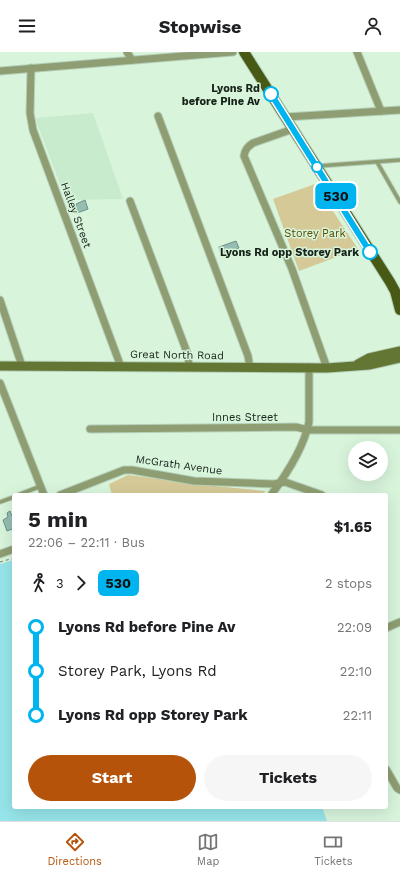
<!DOCTYPE html>
<html lang="en">
<head>
<meta charset="utf-8">
<style>
	:root { --surface:#fff; --page:#f6f6f6; --text:#202124; --muted:#757577; --line:#e0e0e0; --accent:#b45309 }
	body { margin:0; font-family:"Work Sans",sans-serif; background:var(--page); color:var(--text); height:100vh; display:flex; flex-direction:column; font-size:15px; white-space:nowrap }
	* { box-sizing:border-box; margin:0 }
	p { font-size:13px; color:var(--muted) }
	.icon { flex:none; width:22px; height:22px; fill:none; stroke:currentColor; stroke-width:2; stroke-linecap:round; stroke-linejoin:round }
	.map { position:relative; flex:1; overflow:hidden }
	.details { position:absolute; left:12px; top:441px; width:376px; height:316px; display:flex; flex-direction:column; background:var(--surface); border-radius:4px; box-shadow:0 4px 16px #0002 }
	.details>* { flex:none }
	.badge { padding:0 8px; border-radius:6px; font-size:14px; line-height:26px }
	.tools { position:absolute; left:348px; top:389px; display:grid; gap:8px }
	.tools a { display:grid; place-items:center; width:40px; height:40px; border-radius:50%; background:var(--surface); box-shadow:0 4px 16px #0002; font-size:20px }
	.map>.badge { position:absolute; translate:-50% -50%; box-shadow:0 0 0 2px #fff }
	.legs { display:flex; align-items:center; gap:6px; height:44px; padding:0 16px; font-size:13px }
	.legs p { margin-inline-start:auto }
	.head { display:flex; align-items:center; justify-content:space-between; height:68px; padding:0 16px }
	h1 { font-size:22px; font-weight:700; line-height:30px }
	.action { display:flex; gap:8px; margin-top:auto; padding:8px 16px }
	.action a { flex:1; height:46px; border-radius:24px; background:var(--accent); color:#fff; font-size:16px; font-weight:700; line-height:46px; text-align:center }
	.action a+a { background:var(--page); color:var(--text) }
	ul { padding:0 16px; list-style:none }
	li { display:flex; align-items:center; gap:14px; height:44px; font-size:15px }
	li i { display:grid; place-items:center; width:6px; height:100%; margin:0 5px; background:currentColor }
	li i::after { content:''; width:10px; height:10px; margin:-5px; border:3px solid; border-radius:50%; background:var(--surface) }
	li p { margin-inline-start:auto }
	li:first-child i { background:linear-gradient(#0000 50%,currentColor 0) }
	li:last-child i { background:linear-gradient(currentColor 50%,#0000 0) }
	header { display:flex; justify-content:space-between; align-items:center; height:52px; padding:0 16px; background:var(--surface); font-size:18px; font-weight:700 }
	.dock { display:flex; justify-content:space-around; align-items:center; height:56px; border-top:1px solid var(--line); background:var(--surface); font-size:11px; color:var(--muted) }
	.dock a { display:grid; justify-items:center; gap:2px }
	.dock .on { color:var(--accent) }
	.map>svg:first-child { display:block }
</style>
</head>
<body>
<header><svg class="icon" aria-label="menu" viewBox="0 0 24 24"><path d="M4 6h16M4 12h16M4 18h16"/></svg>Stopwise<svg class="icon" aria-label="person" viewBox="0 0 24 24"><circle cx="12" cy="8" r="4"/><path d="M4 21q1-7 8-7t8 7"/></svg></header>
<div class="map">
<svg width="400" height="769" viewBox="0 0 400 769">
	<rect width="100%" height="100%" fill="#d8f5dc"/>
	<polygon fill="#c8ebcd" points="93,61 123,147 66,148 35,66"/>
	<g fill="#d5c997">
		<polygon points="315,132 358,197 299,219 273,147"/>
		<polygon points="128,423 215,434 265,439 263,443 112,443 109,432"/>
	</g>
	<polygon fill="#96e5ea" points="14,508 14,755 322,755 327,769 0,769 0,512"/>
	<g fill="#96bdb2" stroke="#6c9287">
		<polygon points="85,148 88,157 77,161 76,152"/>
		<polygon points="236,189 239,196 224,202 223,199 220,200 219,195"/>
		<polygon points="10,459 14,469 13,482 12,477 7,479 3,468 8,465 7,461"/>
	</g>
	<g fill="none" stroke-linecap="round" stroke-linejoin="round">
		<g stroke="#b5cfb9" stroke-width="5.5">
			<g id="lane">
				<polyline points="377,110 400,150"/>
				<polyline points="318,114 400,108"/>
				<polyline points="18,443 41,434"/>
				<polyline points="0,450 14,445"/>
			</g>
		</g>
		<g stroke="#b5cfb9" stroke-width="9">
			<g id="street">
				<polyline points="127,0 132,8"/>
				<polyline points="357,0 381,59"/>
				<polyline points="31,16 30,61 33,78 121,315"/>
				<polyline points="0,19 233,0"/>
				<polyline points="158,64 248,304 250,316"/>
				<polyline points="286,65 400,58"/>
				<path d="M293,77L253,91C247,95 245,98 244,104L292,217L327,316"/>
				<polyline points="130,149 188,303 189,315"/>
				<polyline points="0,248 22,314"/>
				<polyline points="0,331 44,443"/>
				<polyline points="90,377 296,375 308,378 400,378"/>
				<polyline points="60,443 124,418 132,418 194,429 274,432 285,430 322,443"/>
				<path d="M271,443C286,423 304,395 309,370V315"/>
				<polyline points="0,502 14,497"/>
				<polyline points="386,576 400,570"/>
				<polyline points="386,717 397,736 400,738"/>
			</g>
		</g>
		<g stroke="#b5cfb9" stroke-width="11">
			<g id="secondary">
				<polyline points="358,312 369,306 400,299"/>
				<polyline points="0,314 327,316 369,313 400,306"/>
			</g>
		</g>
		<g stroke="#b5cfb9" stroke-width="12">
			<polyline id="primary" points="244,0 390,230 395,239 400,258"/>
		</g>
		<polyline stroke="#738676" stroke-width="1" stroke-dasharray="3 3" stroke-linecap="butt" points="0,510 14,506"/>
		<use href="#lane" stroke="#8f9d72" stroke-width="3.5"/>
		<use href="#street" stroke="#8f9d72" stroke-width="7"/>
		<use href="#secondary" stroke="#637634" stroke-width="9"/>
		<use href="#primary" stroke="#475914" stroke-width="10"/>
	</g>
	<g fill="none" stroke-linecap="round" stroke-linejoin="round">
		<g stroke="#fff" stroke-width="9">
			<polyline id="line-1" points="271,42 370,200"/>
		</g>
		<use href="#line-1" stroke="#00b5ef" stroke-width="6"/>
	</g>
	<g fill="#fff" stroke="#00b5ef" stroke-width="2">
		<circle cx="271" cy="42" r="7"/>
		<circle cx="317" cy="115" r="5"/>
		<circle cx="370" cy="200" r="7"/>
	</g>
	<g text-anchor="middle" dominant-baseline="central" stroke-width="3" stroke-linejoin="round" paint-order="stroke">
		<g font-size="11" font-weight="bold" fill="#172219" stroke="#d8f5dc" text-anchor="end">
			<text x="260" y="36">Lyons Rd<tspan x="260" dy="13">before Pine Av</tspan></text>
			<text x="359" y="200">Lyons Rd opp Storey Park</text>
		</g>
		<g font-size="11" fill="#172219" stroke="#d8f5dc">
			<text transform="translate(76 163) rotate(70)">Halley Street</text>
			<text transform="translate(177 303) rotate(1)">Great North Road</text>
			<text x="245" y="365">Innes Street</text>
			<text transform="translate(179 413) rotate(8)">McGrath Avenue</text>
		</g>
		<g font-size="11" fill="#5a4c00" stroke="#d8f5dc">
			<text x="315" y="181">Storey Park</text>
		</g>
	</g>
</svg>
<div class="tools">
<a><svg class="icon" aria-label="layers" viewBox="0 0 24 24"><path d="M12 4l9 5-9 5-9-5zM3 14l9 5 9-5"/></svg></a>
</div>
<b class="badge" style="left:336px;top:144px;background:#00b5ef;color:#111">530</b>
<section class="details">
<div class="head"><div><h1>5 min</h1><p>22:06 – 22:11 · Bus</p></div><b>$1.65</b></div>
<div class="legs"><svg class="icon" aria-label="walk" viewBox="0 0 24 24"><circle cx="13" cy="4" r="2"/><path d="M13 8l-2 6 4 7M11 14l-3 7M7 12l3-4h3l4 4"/></svg>3<svg class="icon" aria-label="forward" viewBox="0 0 24 24"><path d="M9 5l7 7-7 7"/></svg><b class="badge" style="background:#00b5ef;color:#111">530</b><p>2 stops</p></div>
<ul>
<li><i style="color:#00b5ef"></i><b>Lyons Rd before Pine Av</b><p>22:09</p></li>
<li><i style="color:#00b5ef"></i><span>Storey Park, Lyons Rd</span><p>22:10</p></li>
<li><i style="color:#00b5ef"></i><b>Lyons Rd opp Storey Park</b><p>22:11</p></li>
</ul>
<div class="action"><a>Start</a><a>Tickets</a></div>
</section>
</div>
<nav class="dock">
<a class="on"><svg class="icon" aria-label="directions" viewBox="0 0 24 24"><path d="M12 3l9 9-9 9-9-9zM9 14v-3h6M13 9l2 2-2 2"/></svg>Directions</a>
<a><svg class="icon" aria-label="map" viewBox="0 0 24 24"><path d="M3 6l6-2 6 2 6-2v14l-6 2-6-2-6 2zM9 4v14M15 6v14"/></svg>Map</a>
<a><svg class="icon" aria-label="tickets" viewBox="0 0 24 24"><path d="M3 7h18v10H3zM15 7v10"/></svg>Tickets</a>
</nav>
</body>
</html>
